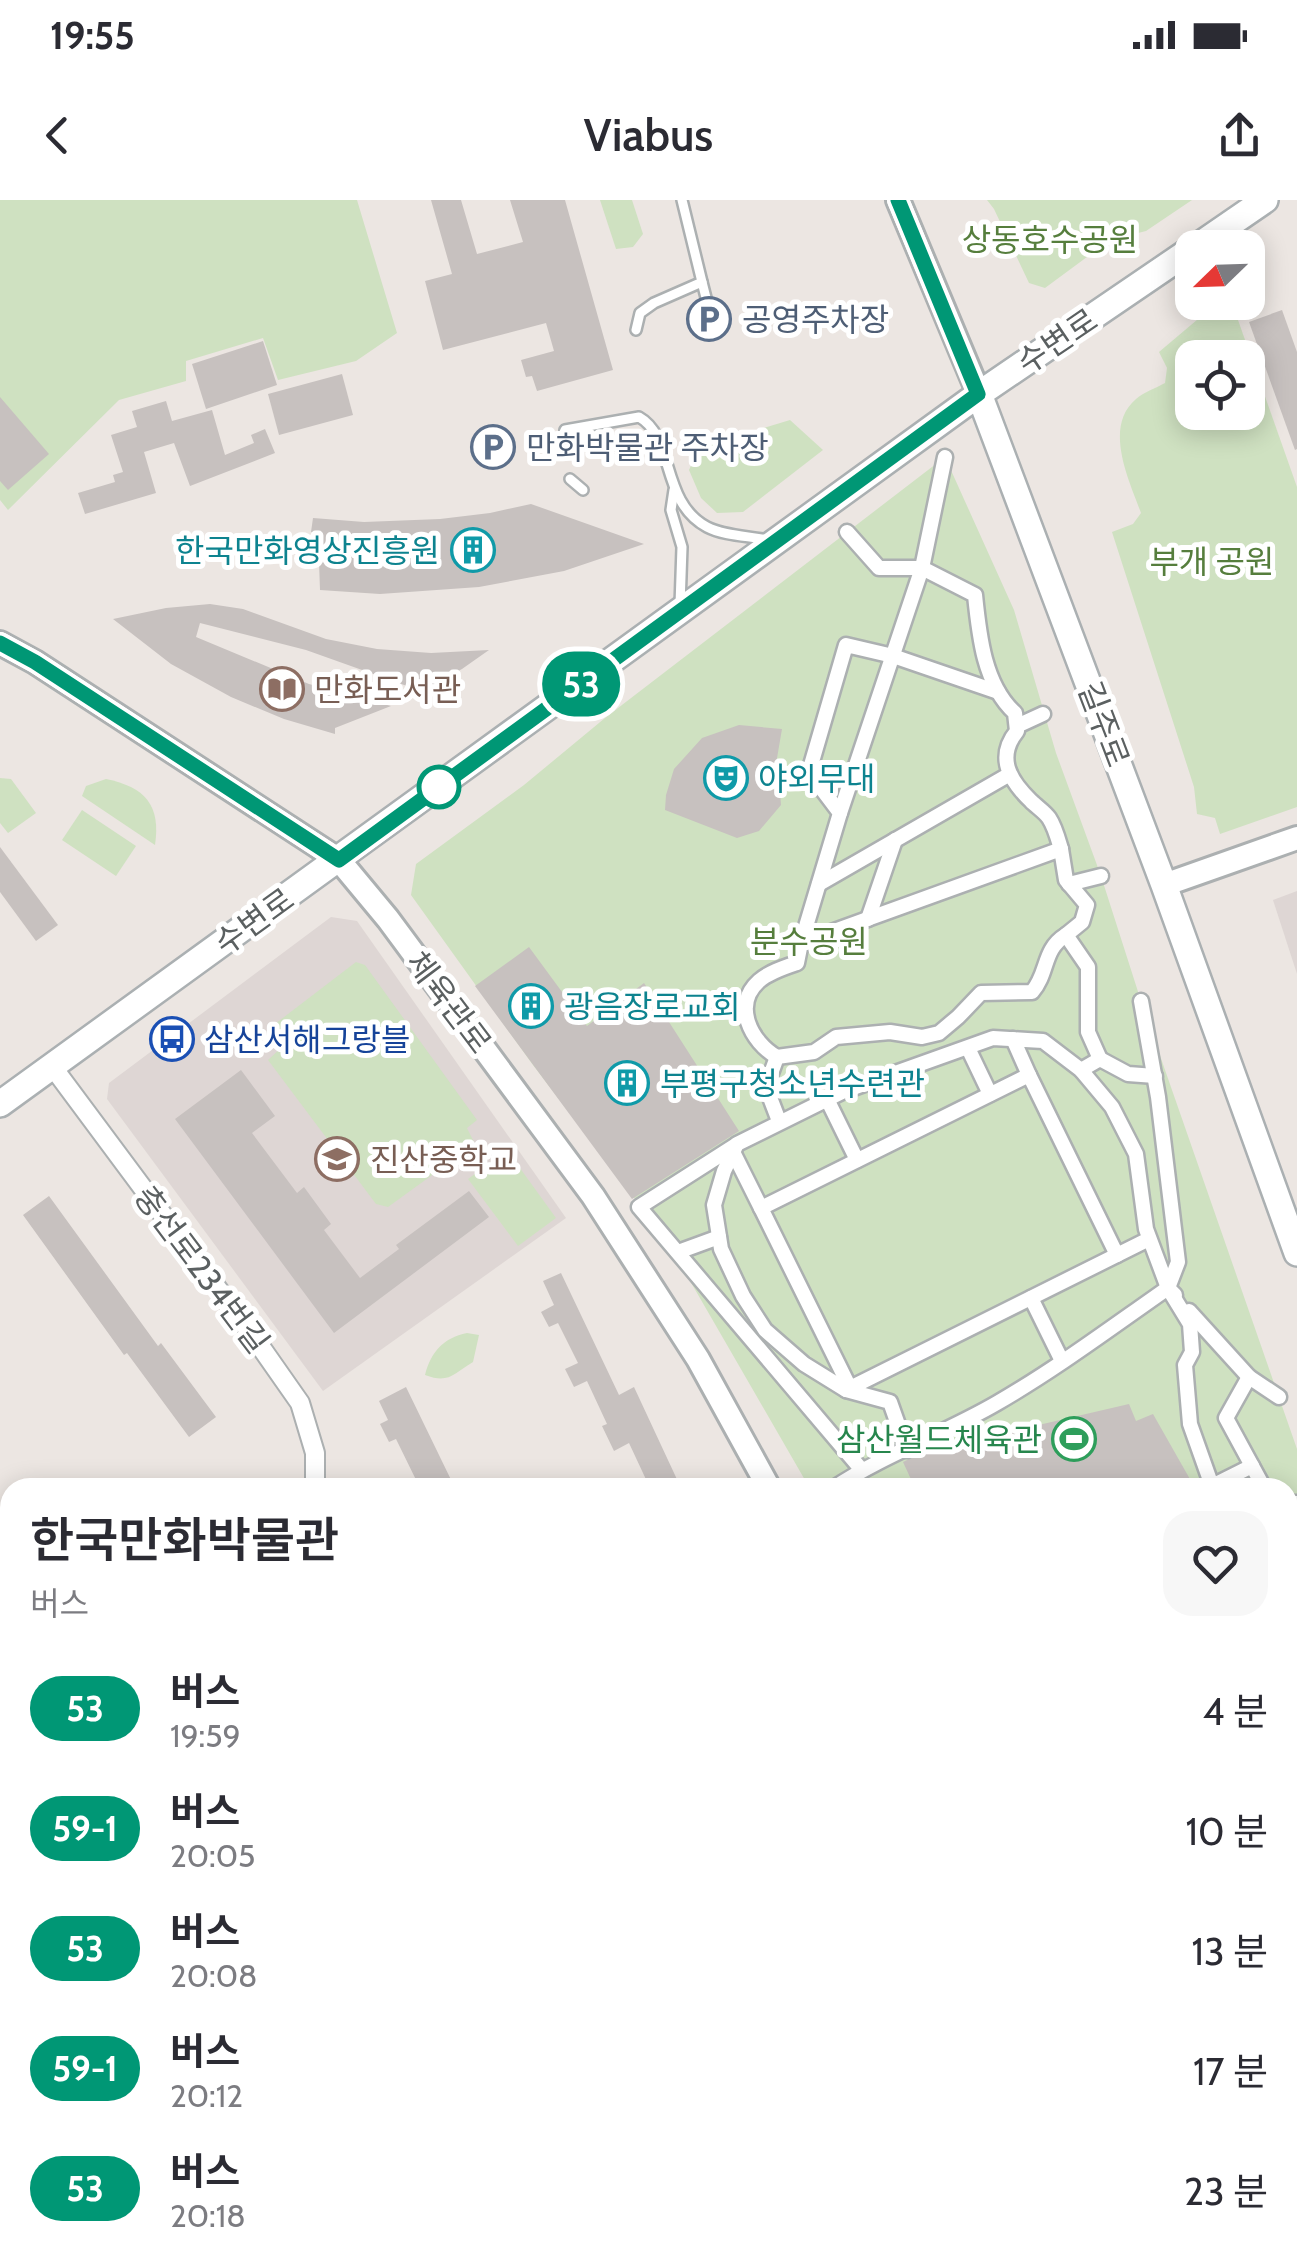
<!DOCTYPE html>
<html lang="ko">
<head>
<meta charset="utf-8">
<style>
	:root { --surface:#fff; --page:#f7f7f7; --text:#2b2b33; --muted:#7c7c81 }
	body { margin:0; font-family:Cabin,"Noto Sans KR",sans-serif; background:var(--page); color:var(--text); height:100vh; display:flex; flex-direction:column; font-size:38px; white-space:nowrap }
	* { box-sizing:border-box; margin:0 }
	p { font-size:32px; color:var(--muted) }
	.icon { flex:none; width:55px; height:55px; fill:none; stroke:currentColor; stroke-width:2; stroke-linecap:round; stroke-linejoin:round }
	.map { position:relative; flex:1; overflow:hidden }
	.details { position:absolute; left:0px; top:1278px; width:1298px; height:792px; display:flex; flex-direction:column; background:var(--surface); border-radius:30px 30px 0 0; box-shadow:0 5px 25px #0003 }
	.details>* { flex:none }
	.badge { padding:0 20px; border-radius:32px; font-size:35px; line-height:65px }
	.needle { width:65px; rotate:247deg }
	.tools { position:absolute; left:1175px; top:30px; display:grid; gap:20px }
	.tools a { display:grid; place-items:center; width:90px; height:90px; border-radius:20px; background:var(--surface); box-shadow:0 5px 25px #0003; font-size:50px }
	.map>.badge { position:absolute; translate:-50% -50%; box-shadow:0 0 0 5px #fff }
	.round { display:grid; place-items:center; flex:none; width:105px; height:105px; border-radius:30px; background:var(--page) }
	.overview { display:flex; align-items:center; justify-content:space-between; height:170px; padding:0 30px }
	h1 { font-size:48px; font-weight:600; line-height:75px }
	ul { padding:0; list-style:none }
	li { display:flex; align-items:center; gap:30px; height:120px; padding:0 30px }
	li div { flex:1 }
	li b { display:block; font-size:38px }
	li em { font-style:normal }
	li .badge { min-width:110px; font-weight:700; text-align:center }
	.status { display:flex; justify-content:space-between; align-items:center; height:70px; padding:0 50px; background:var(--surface); direction:ltr }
	.status svg { height:28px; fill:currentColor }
	header { display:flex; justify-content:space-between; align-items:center; height:130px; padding:0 30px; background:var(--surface); font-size:45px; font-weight:600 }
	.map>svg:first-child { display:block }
</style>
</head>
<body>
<div class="status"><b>19:55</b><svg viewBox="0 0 49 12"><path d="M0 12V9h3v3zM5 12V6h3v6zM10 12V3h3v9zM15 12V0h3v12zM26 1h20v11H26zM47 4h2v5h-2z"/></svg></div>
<header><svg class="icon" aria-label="back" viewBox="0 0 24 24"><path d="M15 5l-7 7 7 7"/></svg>Viabus<svg class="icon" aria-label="share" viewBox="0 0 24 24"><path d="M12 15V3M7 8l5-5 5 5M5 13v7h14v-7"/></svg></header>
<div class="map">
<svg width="1297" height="2068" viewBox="0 0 1297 2068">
	<rect width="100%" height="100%" fill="#ece6e2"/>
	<polygon fill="#f9e4d9" points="1297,1678 1297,2068 1108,2068 1105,2060 1288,2060 1288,1682"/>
	<g fill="#ded6d4">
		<polygon points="1297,691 1297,774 1273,700"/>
		<polygon points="331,717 357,721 566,1018 323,1191 107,899 109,883"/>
		<polygon points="103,2060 343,2060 334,2068 109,2068"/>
	</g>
	<g fill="#cfe1c1" fill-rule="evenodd">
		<polygon points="0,0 357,0 397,133 356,161 278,180 263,138 186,161 186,181 119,200 8,310 0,300"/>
		<polygon points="600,0 632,0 643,34 633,47 616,49"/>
		<polygon points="987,0 1192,0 1146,31 1110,40 1045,88 1029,83 994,9"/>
		<path d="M1217,103H1232L1297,287V607L1220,634L1215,618L1197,614L1194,587L1112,332L1133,324L1141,313C1129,280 1103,227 1136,199C1144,192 1156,188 1165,183L1167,168L1159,152ZM1192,158H1248V212H1192Z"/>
		<polygon points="790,220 823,250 743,312 717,313 701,298 689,270 699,248"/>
		<polygon points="945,257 1014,410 1056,553 1101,676 1141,801 1297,1249 1297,1606 1288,1609 1288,1288 809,1287 667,1041 533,865 411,695 416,664 524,585 605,518"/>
		<polygon points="0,578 11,579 36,613 8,633 0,623"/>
		<path d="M106,579C145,587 161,605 155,645L82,596L86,586Z"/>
		<polygon points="82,610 136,646 116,676 62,640"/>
		<polygon points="356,762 365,765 477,920 467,928 475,944 388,1007 376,1004 268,860 282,847 271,827"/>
		<polygon points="507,950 556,1018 518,1046 468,979"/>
		<path d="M467,1133L479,1135L473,1162C453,1174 449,1184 425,1175C431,1152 443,1138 467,1133Z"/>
	</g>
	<g fill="#c7c1bf">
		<polygon points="431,0 461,0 477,54 523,42 510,0 565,0 613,170 537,191 532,176 526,177 521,160 554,151 546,123 443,150 425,81 452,74"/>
		<polygon points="1282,110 1297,152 1297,249 1295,250 1249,122"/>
		<polygon points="263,141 277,185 206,209 192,164"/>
		<polygon points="342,174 353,215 279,235 268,194"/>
		<polygon points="0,197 49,254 8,290 0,281"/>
		<polygon points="166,201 172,221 212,210 225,255 254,243 251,235 265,229 275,253 190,286 174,243 144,252 156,293 85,314 78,293 115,282 113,275 123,272 111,235 137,227 132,211"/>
		<polygon points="531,304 644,344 564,371 479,387 380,394 320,390 318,333 311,332 313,318 364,322 440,319 490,313"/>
		<polygon points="210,404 243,409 326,439 377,449 431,453 489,450 462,469 421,491 306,450 200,423 196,437 309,484 391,506 335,528 335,534 284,519 231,497 171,464 113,419 166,408"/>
		<polygon points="739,525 782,529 776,564 779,571 773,574 770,581 772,589 780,592 781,605 759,631 737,638 665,610 666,595 674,569 702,538"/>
		<polygon points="0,647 58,725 36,741 0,692"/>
		<polygon points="529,747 587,826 644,783 739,931 632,999 475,786"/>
		<polygon points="241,870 275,916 252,933 297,993 304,987 331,1024 324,1030 360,1078 399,1049 396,1045 469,991 489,1017 334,1133 175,919"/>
		<polygon points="49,996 158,1146 161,1143 216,1217 189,1237 127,1153 124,1155 23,1015"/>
		<polygon points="561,1073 619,1195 634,1187 681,1288 650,1288 629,1243 614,1251 602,1226 607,1224 587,1181 574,1187 565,1169 578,1163 558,1123 549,1127 541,1112 554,1105 543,1081"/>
		<polygon points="406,1187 455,1288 420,1288 396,1239 389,1242 380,1224 388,1220 379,1201"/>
		<polygon points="1129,1204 1136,1221 1153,1214 1195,1288 915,1288 903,1262 923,1252"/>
	</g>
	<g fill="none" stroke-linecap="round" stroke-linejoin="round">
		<g stroke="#acb0b1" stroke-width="14">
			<g id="service">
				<polyline points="702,82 713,125"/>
				<polyline points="636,130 640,113 654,103 702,82 682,0"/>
				<path d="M565,230L639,217C675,237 660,302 707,327C724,336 750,336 768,340"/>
				<polyline points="570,279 583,290"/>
				<polyline points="674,290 671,310 682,347 680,405"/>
				<polyline points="0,1420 10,1412"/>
				<polyline points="529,2060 532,2068"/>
				<polyline points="1224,2060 1227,2068"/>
			</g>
		</g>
		<g stroke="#acb0b1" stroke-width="19">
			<g id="pedestrian">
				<path d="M847,332L879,368H922L975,395C979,435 984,485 1015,513L1017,531C996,557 1009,580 1031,601C1037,607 1045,612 1049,618C1055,627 1058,639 1061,649"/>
				<polyline points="1017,526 1043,514"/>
				<polyline points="809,572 846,445 893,456 998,492"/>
				<polyline points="840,613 922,368 945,257"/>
				<polyline points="819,684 1010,574"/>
				<polyline points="1069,684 1101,676"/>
				<polyline points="868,719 895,640"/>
				<polyline points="801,743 1061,649 1066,680 1087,705 1082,722 1066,735 1088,767 1088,832 1100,859"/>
				<polyline points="1141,801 1158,897 1178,1062 1168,1088"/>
				<polyline points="1013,839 1029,875"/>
				<polyline points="968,848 990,894"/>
				<path d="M777,857C751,842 732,805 759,781C769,772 785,767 797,763L801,743L840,613L809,572L780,582"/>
				<polyline points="1081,870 1100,859 1128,874 1155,876"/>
				<polyline points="827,899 857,960"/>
				<path d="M779,921L766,887L777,857L814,852L836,837L890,832L922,837L939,833L958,817L981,793L1032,792C1049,772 1042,750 1066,735"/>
				<polyline points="736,945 639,1007 861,1269"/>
				<polyline points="733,952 761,1008"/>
				<polyline points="678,1052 719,1037"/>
				<polyline points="1031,1098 1062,1161"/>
				<polyline points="1189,1111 1249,1177"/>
				<polyline points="850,1188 761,1008 1029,875 1117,1055"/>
				<polyline points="846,1190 1149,1039"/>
				<polyline points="907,1250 890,1202 846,1190 804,1164 765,1130 743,1096 721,1049 714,1005 724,971 737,944 842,892 993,838 1043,841 1081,870 1112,907 1136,954 1146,1029 1168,1088 1190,1124 1192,1152 1185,1165 1190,1224 1212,1286 1252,1266"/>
				<path d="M834,1288C885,1254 944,1234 997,1203C1056,1169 1112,1127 1168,1088L1175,1095"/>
				<polyline points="1264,1288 1226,1218 1249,1177 1279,1197"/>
				<polyline points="1288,1303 1297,1303"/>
				<polyline points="1288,1394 1297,1449"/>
				<polyline points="1288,1533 1297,1528"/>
				<polyline points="1288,1796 1297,1792"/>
				<polyline points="1288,1943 1297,1970"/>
			</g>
		</g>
		<g stroke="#acb0b1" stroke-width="22">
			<polyline id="minor" points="52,866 258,1143 300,1203 315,1253 315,1288"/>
		</g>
		<g stroke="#acb0b1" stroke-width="28">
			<g id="tertiary">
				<polyline points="898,0 979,194"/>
				<polyline points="0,443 35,462 339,660 388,719 593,996 698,1159 769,1288"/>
				<polyline points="1164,685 1297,638"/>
				<polyline points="1288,1652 1297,1649"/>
				<polyline points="0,1992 10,2007"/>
				<polyline points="45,2060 51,2068"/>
				<polyline points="1055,2060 1057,2068"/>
				<polyline points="388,2068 397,2060"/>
			</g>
		</g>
		<g stroke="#abb0b2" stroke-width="30">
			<g id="secondary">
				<polyline points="1195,48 1265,0"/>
				<polyline points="979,194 1164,685 1297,1053"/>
				<polyline points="0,904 979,194 1192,49"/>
			</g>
		</g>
		<use href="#service" stroke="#fff" stroke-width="9"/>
		<use href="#pedestrian" stroke="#fff" stroke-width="14"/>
		<use href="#minor" stroke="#fff" stroke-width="18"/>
		<use href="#tertiary" stroke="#fff" stroke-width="22"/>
		<use href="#secondary" stroke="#fff" stroke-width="25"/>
	</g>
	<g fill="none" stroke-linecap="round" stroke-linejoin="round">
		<g stroke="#fff" stroke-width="22">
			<polyline id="line" points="0,443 35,462 339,660 978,194 898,0"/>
		</g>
		<use href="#line" stroke="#009775" stroke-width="15"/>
	</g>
	<defs>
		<g id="parking-ring" transform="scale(2.25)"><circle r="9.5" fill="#fff" stroke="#5c6f8a" stroke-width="1.5"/><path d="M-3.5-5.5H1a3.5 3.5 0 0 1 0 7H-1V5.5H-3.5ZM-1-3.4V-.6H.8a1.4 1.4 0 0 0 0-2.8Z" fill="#5c6f8a"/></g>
		<g id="building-ring" transform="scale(2.25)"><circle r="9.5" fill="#fff" stroke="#0f9aa8" stroke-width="1.5"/><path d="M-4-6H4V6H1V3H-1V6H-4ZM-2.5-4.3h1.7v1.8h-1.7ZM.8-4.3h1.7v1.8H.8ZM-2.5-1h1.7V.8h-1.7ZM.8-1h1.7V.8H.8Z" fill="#0f9aa8"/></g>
		<g id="library-ring" transform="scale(2.25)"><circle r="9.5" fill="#fff" stroke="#8d6e63" stroke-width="1.5"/><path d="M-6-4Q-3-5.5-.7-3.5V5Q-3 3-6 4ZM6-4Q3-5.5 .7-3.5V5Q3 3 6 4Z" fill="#8d6e63"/></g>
		<g id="theatre-ring" transform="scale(2.25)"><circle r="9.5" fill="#fff" stroke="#0f9aa8" stroke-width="1.5"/><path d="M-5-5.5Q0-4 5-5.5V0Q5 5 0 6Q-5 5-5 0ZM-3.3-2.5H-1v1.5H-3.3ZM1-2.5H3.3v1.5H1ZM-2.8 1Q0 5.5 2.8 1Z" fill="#0f9aa8"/></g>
		<g id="bus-ring" transform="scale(2.25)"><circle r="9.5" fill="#fff" stroke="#1a4fb4" stroke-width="1.5"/><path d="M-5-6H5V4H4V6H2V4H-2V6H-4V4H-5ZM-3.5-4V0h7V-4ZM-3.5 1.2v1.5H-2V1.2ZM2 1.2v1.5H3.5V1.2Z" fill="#1a4fb4"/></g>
		<g id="school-ring" transform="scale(2.25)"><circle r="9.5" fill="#fff" stroke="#8d6e63" stroke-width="1.5"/><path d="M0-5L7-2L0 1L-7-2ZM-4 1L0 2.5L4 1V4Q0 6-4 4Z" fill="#8d6e63"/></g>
		<g id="stadium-ring" transform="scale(2.25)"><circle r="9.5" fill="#fff" stroke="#2e9e5b" stroke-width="1.5"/><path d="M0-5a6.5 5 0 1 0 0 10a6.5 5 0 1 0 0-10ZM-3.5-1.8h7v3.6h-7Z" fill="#2e9e5b"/></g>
	</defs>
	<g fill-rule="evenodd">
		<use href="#parking-ring" x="709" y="119"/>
		<use href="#parking-ring" x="493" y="247"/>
		<use href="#building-ring" x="473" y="350"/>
		<use href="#library-ring" x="282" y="489"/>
		<use href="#theatre-ring" x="726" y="578"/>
		<use href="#building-ring" x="531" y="806"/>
		<use href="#bus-ring" x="172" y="839"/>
		<use href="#building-ring" x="627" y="883"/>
		<use href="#school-ring" x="337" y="959"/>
		<use href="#stadium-ring" x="1074" y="1239"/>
	</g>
	<circle fill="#fff" stroke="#009775" stroke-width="5" cx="439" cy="587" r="20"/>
	<g text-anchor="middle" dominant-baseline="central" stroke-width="10" stroke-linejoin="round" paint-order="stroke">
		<g font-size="32" fill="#567e3d" stroke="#fff">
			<text x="1050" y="39">상동호수공원</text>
			<text x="1212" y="361">부개 공원</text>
			<text x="809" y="741">분수공원</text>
		</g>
		<g font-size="32" fill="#4e5e75" stroke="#fff" text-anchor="start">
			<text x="742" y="119">공영주차장</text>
			<text x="526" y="247">만화박물관 주차장</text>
		</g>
		<g font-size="32" fill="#5b6061" stroke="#fff">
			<text transform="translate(1057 141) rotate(-34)">수변로</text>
			<text transform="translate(1104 524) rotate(69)">길주로</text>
			<text transform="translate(254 721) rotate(-36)">수변로</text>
			<text transform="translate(449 802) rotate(53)">체육관로</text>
			<text transform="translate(202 1069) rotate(53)">충선로234번길</text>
		</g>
		<g font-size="32" fill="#0d838f" stroke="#fff" text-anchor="start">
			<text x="440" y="350" text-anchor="end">한국만화영상진흥원</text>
			<text x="758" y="578">야외무대</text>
			<text x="564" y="806">광음장로교회</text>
			<text x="660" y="883">부평구청소년수련관</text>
		</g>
		<g font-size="32" fill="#785e54" stroke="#fff" text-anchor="start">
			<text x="314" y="489">만화도서관</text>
			<text x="370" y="959">진산중학교</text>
		</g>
		<g font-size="32" fill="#164399" stroke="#fff" text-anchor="start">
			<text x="204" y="839">삼산서해그랑블</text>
		</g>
		<g font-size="32" fill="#27864d" stroke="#fff" text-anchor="end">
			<text x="1042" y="1239">삼산월드체육관</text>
		</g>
	</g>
</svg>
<div class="tools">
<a><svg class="needle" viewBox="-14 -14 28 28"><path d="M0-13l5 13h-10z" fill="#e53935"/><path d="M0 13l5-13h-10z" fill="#7c7c81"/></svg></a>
<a><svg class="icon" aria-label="locate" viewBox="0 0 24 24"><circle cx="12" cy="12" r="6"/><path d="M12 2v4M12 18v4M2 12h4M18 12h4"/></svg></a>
</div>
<b class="badge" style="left:581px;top:484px;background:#009775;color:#fff">53</b>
<section class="details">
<div class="overview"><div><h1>한국만화박물관</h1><p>버스</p></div><a class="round"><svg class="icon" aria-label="heart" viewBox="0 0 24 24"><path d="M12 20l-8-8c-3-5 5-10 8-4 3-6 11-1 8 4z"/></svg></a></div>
<ul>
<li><span class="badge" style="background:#009775;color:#fff">53</span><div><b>버스</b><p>19:59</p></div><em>4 분</em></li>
<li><span class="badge" style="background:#009775;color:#fff">59-1</span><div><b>버스</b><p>20:05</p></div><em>10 분</em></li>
<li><span class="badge" style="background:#009775;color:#fff">53</span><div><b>버스</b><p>20:08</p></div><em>13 분</em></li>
<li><span class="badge" style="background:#009775;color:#fff">59-1</span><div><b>버스</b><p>20:12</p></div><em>17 분</em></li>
<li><span class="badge" style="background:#009775;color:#fff">53</span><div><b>버스</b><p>20:18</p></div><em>23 분</em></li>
</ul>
</section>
</div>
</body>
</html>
